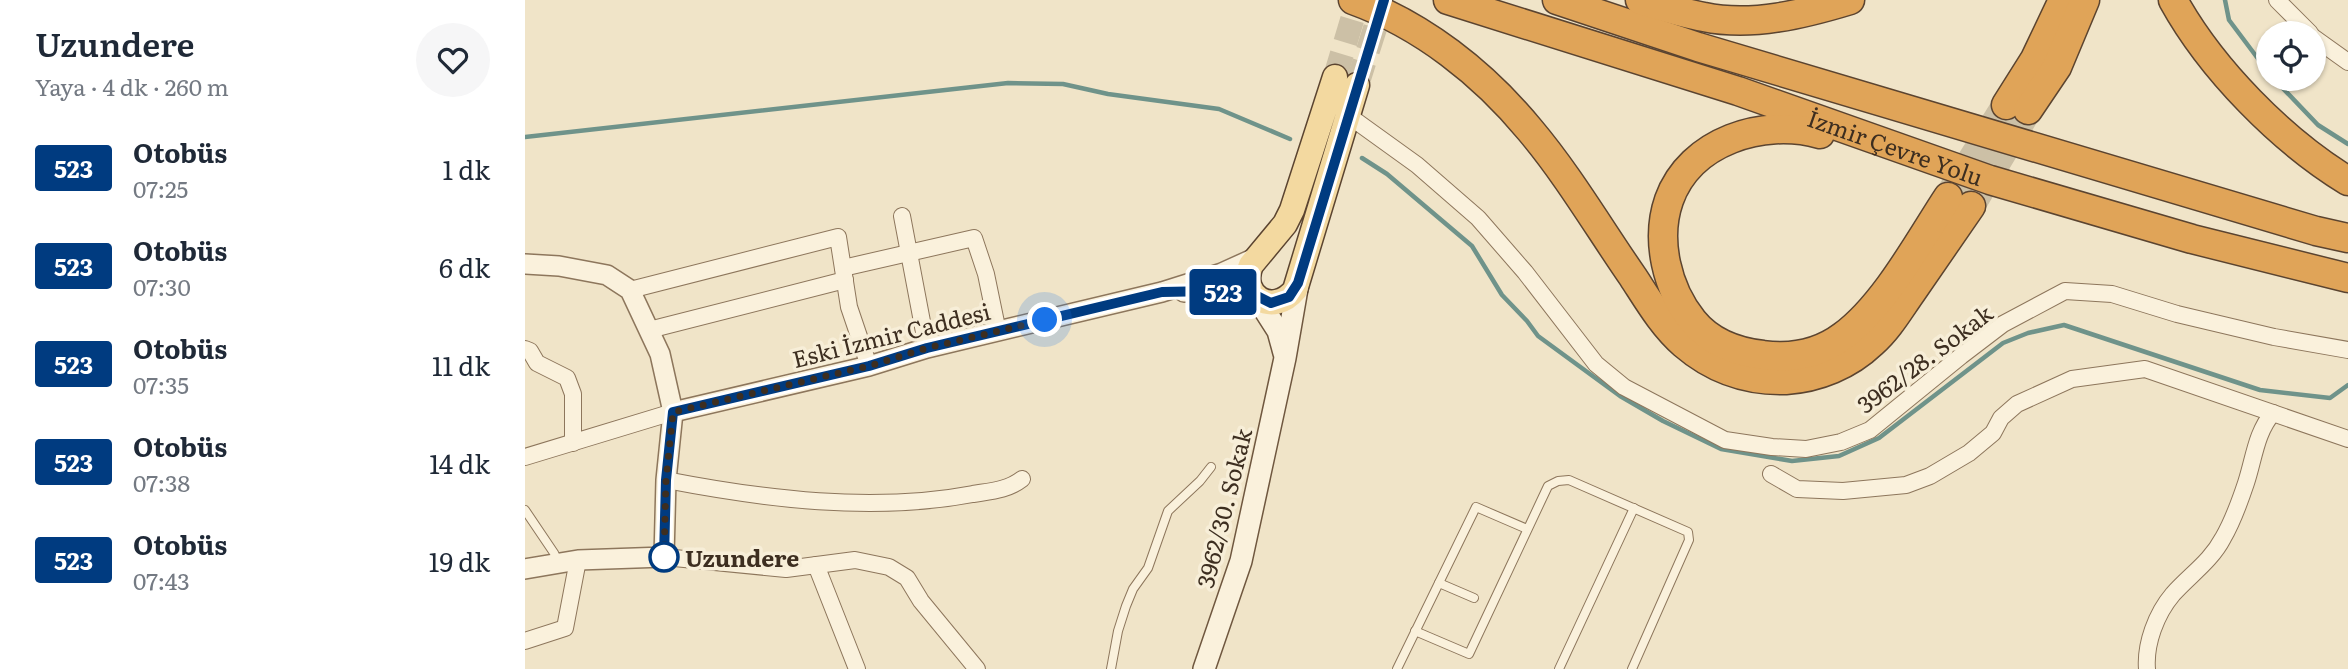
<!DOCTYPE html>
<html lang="tr">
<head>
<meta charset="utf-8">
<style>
	:root { --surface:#fff; --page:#f6f6f7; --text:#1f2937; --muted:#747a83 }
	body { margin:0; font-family:Literata,serif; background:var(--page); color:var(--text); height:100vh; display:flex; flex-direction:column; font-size:26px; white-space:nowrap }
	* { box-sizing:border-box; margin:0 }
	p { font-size:23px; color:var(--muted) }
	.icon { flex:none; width:38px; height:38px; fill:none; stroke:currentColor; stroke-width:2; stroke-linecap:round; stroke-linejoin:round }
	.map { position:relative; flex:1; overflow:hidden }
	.side { display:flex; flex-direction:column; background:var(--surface); width:525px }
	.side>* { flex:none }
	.badge { padding:0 14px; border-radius:5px; font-size:24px; line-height:46px }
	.fabs { position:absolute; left:1731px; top:21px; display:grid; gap:14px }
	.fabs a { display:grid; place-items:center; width:70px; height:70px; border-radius:50%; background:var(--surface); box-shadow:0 2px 5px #0004; font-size:35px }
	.you { position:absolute; width:35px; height:35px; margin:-18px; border:5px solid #fff; border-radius:50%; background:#1a73e8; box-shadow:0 0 0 10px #1a73e833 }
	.map>.badge { position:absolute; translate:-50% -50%; box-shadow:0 0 0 4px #fff }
	.round { display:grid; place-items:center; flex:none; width:74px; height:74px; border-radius:37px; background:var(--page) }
	.head { display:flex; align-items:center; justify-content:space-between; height:119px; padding:0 35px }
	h1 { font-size:33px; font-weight:600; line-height:52px }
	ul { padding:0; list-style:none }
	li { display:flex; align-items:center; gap:21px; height:98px; padding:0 35px }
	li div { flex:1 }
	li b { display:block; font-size:26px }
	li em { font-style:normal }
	li .badge { min-width:77px; font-weight:700; text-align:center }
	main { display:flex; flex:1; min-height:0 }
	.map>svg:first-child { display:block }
</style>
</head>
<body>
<main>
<section class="side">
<div class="head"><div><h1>Uzundere</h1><p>Yaya · 4 dk · 260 m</p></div><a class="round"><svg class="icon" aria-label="heart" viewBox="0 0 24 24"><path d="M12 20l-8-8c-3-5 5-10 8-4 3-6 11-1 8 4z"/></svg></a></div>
<ul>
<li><span class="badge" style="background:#003b80;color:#fff">523</span><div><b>Otobüs</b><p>07:25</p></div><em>1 dk</em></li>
<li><span class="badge" style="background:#003b80;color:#fff">523</span><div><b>Otobüs</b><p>07:30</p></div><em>6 dk</em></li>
<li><span class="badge" style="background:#003b80;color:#fff">523</span><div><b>Otobüs</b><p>07:35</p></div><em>11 dk</em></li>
<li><span class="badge" style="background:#003b80;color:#fff">523</span><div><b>Otobüs</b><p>07:38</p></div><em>14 dk</em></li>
<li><span class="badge" style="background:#003b80;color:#fff">523</span><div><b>Otobüs</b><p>07:43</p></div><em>19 dk</em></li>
</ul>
</section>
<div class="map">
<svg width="1823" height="669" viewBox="0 0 1823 669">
	<rect width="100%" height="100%" fill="#f0e4c8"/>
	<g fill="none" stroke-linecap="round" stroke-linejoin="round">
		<g stroke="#6f938a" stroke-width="4.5">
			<polyline points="1700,0 1704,20 1743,72"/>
			<polyline points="1749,79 1793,125 1823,144"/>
			<polyline points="0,137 483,83 538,84 583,94 694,109 765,139"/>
			<polyline points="837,158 862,174 947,246 977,295 1002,321 1013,336 1095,396 1138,421 1196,449 1267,461 1314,456 1354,438 1478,343 1503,333 1539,325 1735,390 1805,398 1823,385"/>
		</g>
		<g stroke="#ccc0a6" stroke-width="24" stroke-dasharray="24 12" stroke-linecap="butt">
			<polyline points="810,77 833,0"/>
			<polyline points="832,85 859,0"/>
		</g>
		<g stroke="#ccc0a6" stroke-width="28" stroke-dasharray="28 14" stroke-linecap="butt">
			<polyline points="1423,197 1481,105"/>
			<polyline points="1446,206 1503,110"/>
		</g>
		<g stroke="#8d765c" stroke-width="10">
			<g id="service">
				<polyline points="0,510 29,553 34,564"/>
				<polyline points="914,583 949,598"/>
				<polyline points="890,631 944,654 1023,486 1033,481 1044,480 1163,532 1164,540 1107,669"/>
				<polyline points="586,669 593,631 601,606 608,589 623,568 643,511 675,481 686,467"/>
				<polyline points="872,669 951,507 1002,529"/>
				<polyline points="1034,669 1109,508"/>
			</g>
		</g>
		<g stroke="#8d765c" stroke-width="18">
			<g id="minor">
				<polyline points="1752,0 1785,33"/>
				<polyline points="1788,37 1823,62"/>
				<polyline points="824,116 892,165 953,218 1000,272 1071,364 1099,387 1200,440 1247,447 1281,449 1316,442 1345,430 1436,356 1478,324 1540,291 1587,294 1652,314 1749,337 1823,350"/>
				<polyline points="377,216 402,348"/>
				<polyline points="318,268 449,238 461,274 473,332"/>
				<polyline points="105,290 313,237 324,307 344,366"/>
				<polyline points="124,330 320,280"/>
				<polyline points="0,349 5,351 12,363 42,378 48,394 48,443"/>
				<polyline points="0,457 148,412"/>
				<polyline points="1246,474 1272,489 1318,491 1381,485 1405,476 1444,453 1468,433 1476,418 1492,404 1547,379 1620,369 1823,439"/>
				<path d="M141,480C239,499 348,513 448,494C466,491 483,490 497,479"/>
				<polyline points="139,557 261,569 330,560 364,567 382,578 396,601 452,669"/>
				<polyline points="291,565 332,669"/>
				<polyline points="0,641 40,628 53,560"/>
				<path d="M1622,669C1620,644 1631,614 1648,594C1665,575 1686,561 1698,538C1708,521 1715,501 1721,483C1729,459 1731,432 1748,413"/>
			</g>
		</g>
		<g stroke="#8d765c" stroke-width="22">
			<g id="tertiary">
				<polyline points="0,264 34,266 82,275 105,290 135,354 148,412 141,480 139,557 53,560 0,569"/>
				<polyline points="659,292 687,291 730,295"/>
				<polyline points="148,412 344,366 402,348 637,292 697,273 730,258"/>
			</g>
		</g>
		<g stroke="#6f573f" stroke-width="24">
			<g id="secondary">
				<polyline points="730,295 753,331 759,353"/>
				<polyline points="679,669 716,561 760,358 773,283"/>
			</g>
		</g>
		<g stroke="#5b4430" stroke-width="27">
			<path id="primary" d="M810,77L767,210L760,224L726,265C713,296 748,317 770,290L832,85"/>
		</g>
		<g stroke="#5b4430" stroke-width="31">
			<g id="motorway">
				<path d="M828,0C897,25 958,73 1005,130C1043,175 1074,228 1108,277C1123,300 1138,326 1159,344C1188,369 1223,381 1261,380C1293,378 1324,365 1347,343C1363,329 1374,310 1386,293C1406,264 1426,235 1446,206"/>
				<path id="s1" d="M923,0L1213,91L1465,180L1667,239L1823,278"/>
				<polyline points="1032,0 1173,47 1791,231 1823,238"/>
				<path d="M1115,0C1136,6 1157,13 1179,17C1227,27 1279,14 1325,0"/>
				<path d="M1648,0C1686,69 1756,140 1823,181"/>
				<polyline points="1481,105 1510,59 1538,0"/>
				<polyline points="1503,110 1532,67 1560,0"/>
				<path d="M1295,134C1238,118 1165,141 1144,200C1130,240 1142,289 1168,321C1185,342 1212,352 1238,355C1267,359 1294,354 1318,336C1360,305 1394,241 1423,197"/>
			</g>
		</g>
		<use href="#service" stroke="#faf1dc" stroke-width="8"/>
		<use href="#minor" stroke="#faf1dc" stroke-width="16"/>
		<use href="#tertiary" stroke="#faf1dc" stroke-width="19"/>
		<use href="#secondary" stroke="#faf1dc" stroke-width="21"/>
		<use href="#primary" stroke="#f3d9a0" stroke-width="24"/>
		<use href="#motorway" stroke="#e0a458" stroke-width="28"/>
	</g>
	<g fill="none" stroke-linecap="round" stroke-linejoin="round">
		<g stroke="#fff" stroke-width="16">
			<polyline id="line" points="139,557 141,480 148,412 344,366 402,348 637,292 687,291 730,295 746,303 764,297 773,283 859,0"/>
		</g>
		<use href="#line" stroke="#003b80" stroke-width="10"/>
		<polyline stroke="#3d2e20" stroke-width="7" stroke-dasharray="0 12.6" points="139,557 141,480 148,412 344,366 402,348 520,320"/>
	</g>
	<circle fill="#fff" stroke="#003b80" stroke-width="3.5" cx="139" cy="557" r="14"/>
	<g text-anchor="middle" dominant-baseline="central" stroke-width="7" stroke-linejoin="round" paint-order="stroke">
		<g font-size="23" fill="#3d2e20" stroke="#f7eed8">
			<text stroke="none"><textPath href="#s1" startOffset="471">İzmir Çevre Yolu</textPath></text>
			<text transform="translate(366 334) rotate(-14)">Eski İzmir Caddesi</text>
			<text transform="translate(1399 358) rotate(-37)">3962/28. Sokak</text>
			<text transform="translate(698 508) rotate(-76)">3962/30. Sokak</text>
		</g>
		<g font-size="23" font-weight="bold" fill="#3d2e20" stroke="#f7eed8" text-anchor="start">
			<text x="160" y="557">Uzundere</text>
		</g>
	</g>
</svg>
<div class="fabs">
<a><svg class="icon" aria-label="locate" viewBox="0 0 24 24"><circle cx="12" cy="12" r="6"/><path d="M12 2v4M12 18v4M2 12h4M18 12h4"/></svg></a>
</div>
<div class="you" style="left:520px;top:320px"></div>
<b class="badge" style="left:698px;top:292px;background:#003b80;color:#fff">523</b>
</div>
</main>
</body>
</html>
